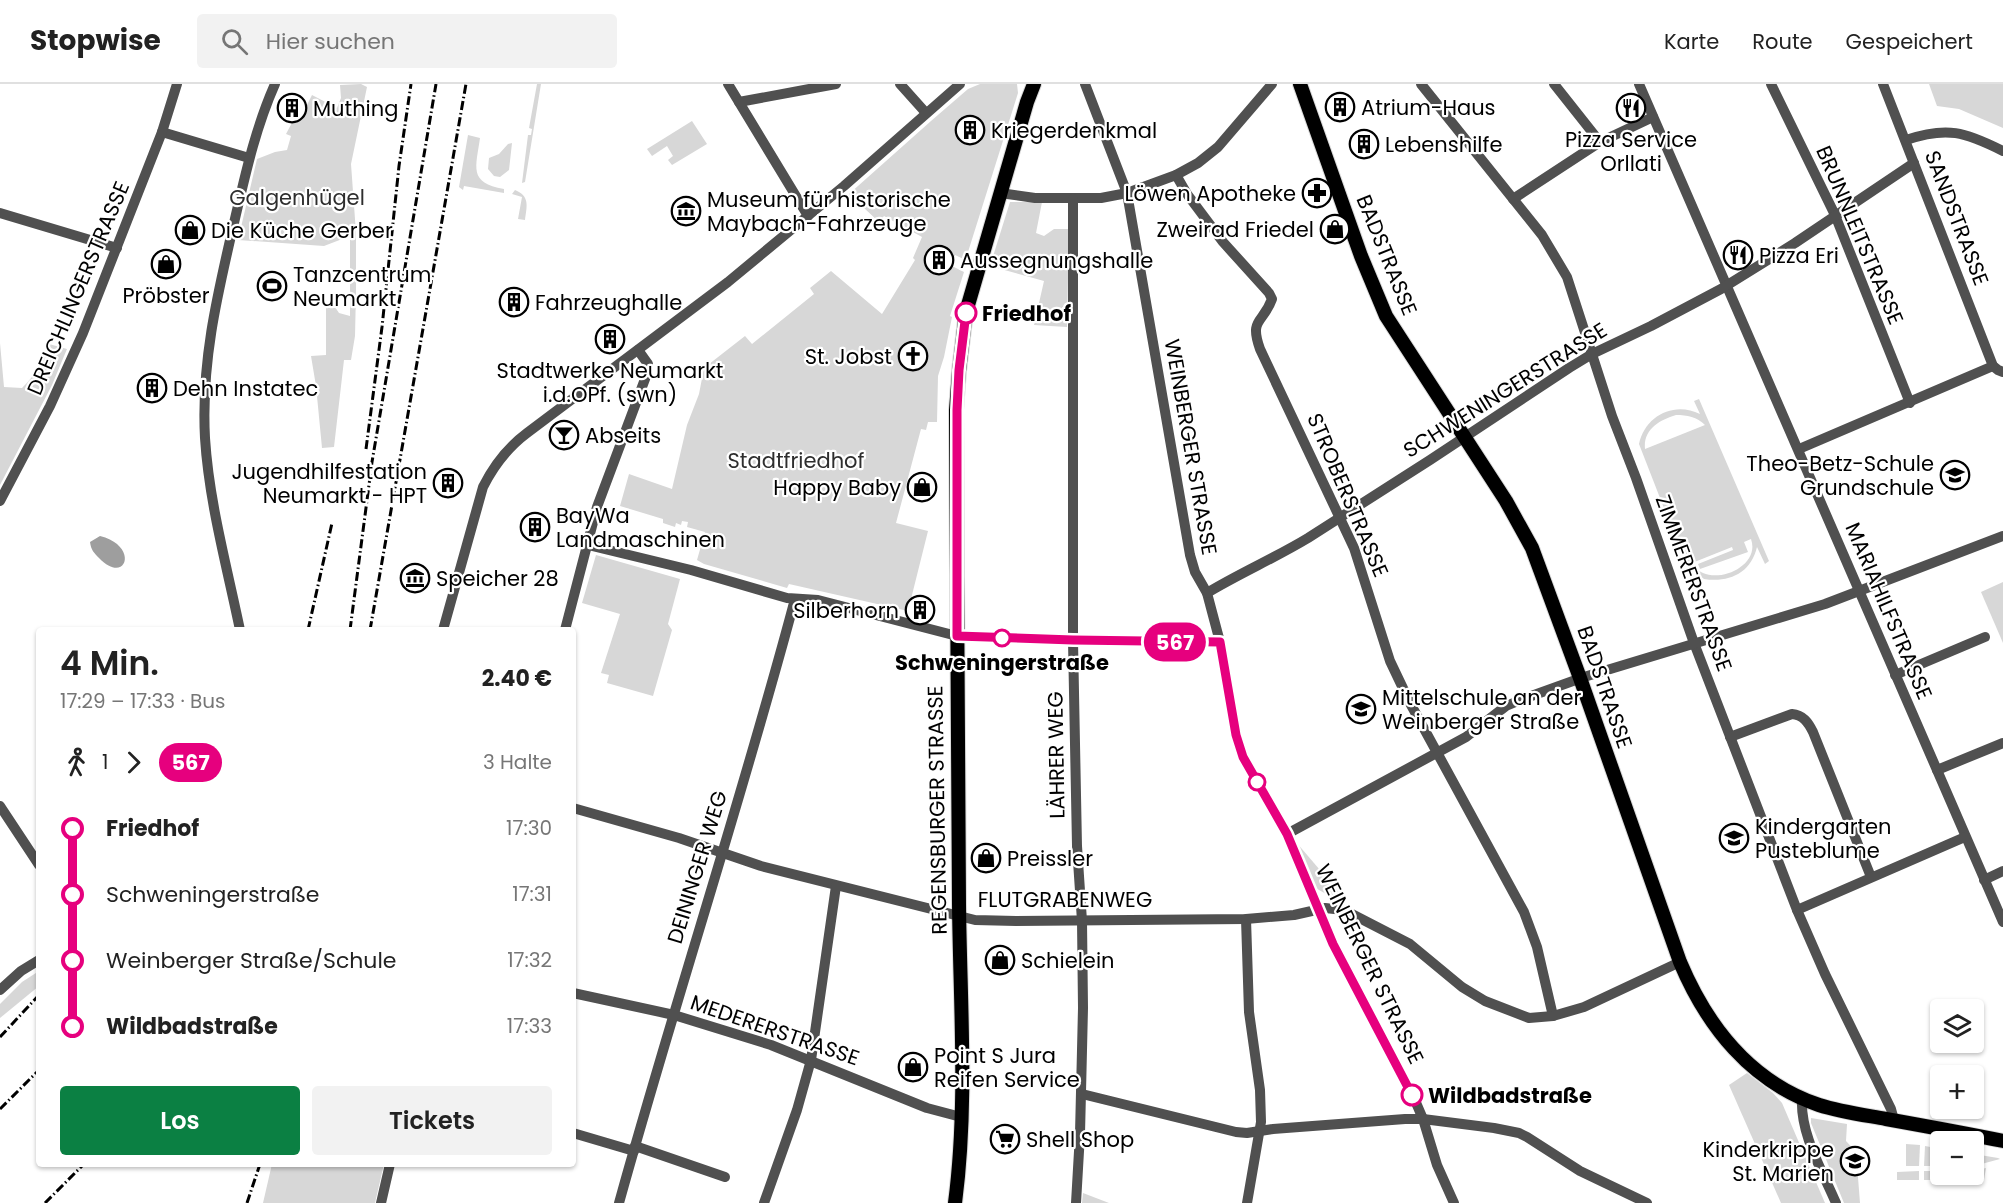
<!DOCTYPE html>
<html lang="de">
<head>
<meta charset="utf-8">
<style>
	:root { --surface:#fff; --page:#f2f2f2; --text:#222; --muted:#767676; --line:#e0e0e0; --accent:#0b8043 }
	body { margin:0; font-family:Poppins,sans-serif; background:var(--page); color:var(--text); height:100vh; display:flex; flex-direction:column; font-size:22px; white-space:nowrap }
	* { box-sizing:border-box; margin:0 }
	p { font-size:20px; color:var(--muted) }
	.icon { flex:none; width:33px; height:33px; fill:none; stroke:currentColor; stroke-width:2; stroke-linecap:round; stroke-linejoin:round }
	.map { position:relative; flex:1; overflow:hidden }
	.drawer { position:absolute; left:36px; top:543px; width:540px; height:540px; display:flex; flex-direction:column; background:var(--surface); border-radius:6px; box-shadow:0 2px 4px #0004 }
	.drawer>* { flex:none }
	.badge { padding:0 12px; border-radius:20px; font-size:21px; line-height:39px }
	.buttons { position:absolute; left:1930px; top:915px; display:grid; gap:12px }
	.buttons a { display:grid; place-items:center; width:54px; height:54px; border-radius:6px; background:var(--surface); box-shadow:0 2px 4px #0004; font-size:30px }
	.map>.badge { position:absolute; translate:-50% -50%; box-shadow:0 0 0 3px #fff }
	.legs { display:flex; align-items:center; gap:9px; height:66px; padding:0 24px; font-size:20px }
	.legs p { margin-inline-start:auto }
	.headline { display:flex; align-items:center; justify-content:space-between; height:102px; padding:0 24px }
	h1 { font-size:33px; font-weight:600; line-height:45px }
	.primary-button { display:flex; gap:12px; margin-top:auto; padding:12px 24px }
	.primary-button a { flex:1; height:69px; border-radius:6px; background:var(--accent); color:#fff; font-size:24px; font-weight:600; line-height:69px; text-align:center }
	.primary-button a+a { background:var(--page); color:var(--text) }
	ul { padding:0 24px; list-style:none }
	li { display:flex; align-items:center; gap:21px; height:66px; font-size:22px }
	li i { display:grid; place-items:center; width:9px; height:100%; margin:0 8px; background:currentColor }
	li i::after { content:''; width:15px; height:15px; margin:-8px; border:4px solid; border-radius:50%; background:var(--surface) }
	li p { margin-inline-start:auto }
	li:first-child i { background:linear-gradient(#0000 50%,currentColor 0) }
	li:last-child i { background:linear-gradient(currentColor 50%,#0000 0) }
	header { display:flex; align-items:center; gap:36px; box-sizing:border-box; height:84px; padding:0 30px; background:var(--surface); border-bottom:2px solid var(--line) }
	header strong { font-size:28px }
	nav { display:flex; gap:33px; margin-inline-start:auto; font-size:21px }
	.search { width:420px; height:54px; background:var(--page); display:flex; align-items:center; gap:15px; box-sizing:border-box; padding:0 21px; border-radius:6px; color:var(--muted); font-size:22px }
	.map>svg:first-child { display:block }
</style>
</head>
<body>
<header>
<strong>Stopwise</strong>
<div class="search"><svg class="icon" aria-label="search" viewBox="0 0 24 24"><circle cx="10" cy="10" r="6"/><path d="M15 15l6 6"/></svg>Hier suchen</div>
<nav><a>Karte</a><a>Route</a><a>Gespeichert</a></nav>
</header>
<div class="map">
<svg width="2003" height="1119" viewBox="0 0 2003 1119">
	<rect width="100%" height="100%" fill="#fff"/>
	<g fill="#d7d7d7" fill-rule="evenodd">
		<polygon points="361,0 367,3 351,80 356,149 356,208 355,252 351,276 344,276 334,363 322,364 316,302 311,272 326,271 326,219 333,220 339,229 350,232 350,152 324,162 238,156 257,75 275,68 287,66 291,52 286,50 295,33 300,35 312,11 337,24 341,14 340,1"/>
		<polygon points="537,0 541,0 525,98 522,99 528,51 531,51 532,45 529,44"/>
		<polygon points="980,0 1017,0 1018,9 968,168 971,172 970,178 955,171 950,181 964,188 950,232 952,233 944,273 938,292 937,338 928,338 926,346 921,345 896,439 928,447 908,527 789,500 787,504 704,480 697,476 705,448 687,443 688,438 682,437 681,441 676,439 675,443 663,439 663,435 620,422 629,390 672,405 687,341 699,310 704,284 745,252 752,260 814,210 810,204 831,187 882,230 915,176 913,174 922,153 884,132 879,138 849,110 931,37 968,5"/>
		<polygon points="1929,0 2003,0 2003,44 1959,25 1937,22"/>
		<polygon points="692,37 707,60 672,81 668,76 673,72 667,62 652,72 647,65"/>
		<path d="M468,51L480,54C476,83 468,99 504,105V109L464,102L463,106L459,103Z"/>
		<polygon points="512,59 509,86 500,93 494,92 488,85 489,74 499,70 508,60"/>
		<path d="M515,106C530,112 527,122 525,136L518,135L522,113L512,110Z"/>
		<polygon points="1010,118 1042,118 1036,149 1044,152 1054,145 1069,145 1067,243 1034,241 1044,197 990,182"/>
		<path d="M0,259L4,303L22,304C36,291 42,277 49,260L67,265L52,301L0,401Z"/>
		<path d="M1699,315L1769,477L1765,480L1757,463C1751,489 1729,499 1704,495L1693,486L1683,473L1639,360C1645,332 1674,317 1700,330L1694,317ZM1676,331C1687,331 1697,333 1705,341L1645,365C1643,346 1659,336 1676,331ZM1751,455C1760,480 1723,498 1703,489C1698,487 1695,483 1692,479L1732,463L1733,466L1698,480L1700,485L1748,468L1744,458Z"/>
		<polygon points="596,471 680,495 668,540 672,546 653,612 607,599 609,591 601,589 620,530 582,519"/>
		<polygon points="2003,498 2003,559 1981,508"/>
		<polygon points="1296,758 1337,806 1342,813 1342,816 1338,817 1314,803"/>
		<polygon points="39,887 39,902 0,934 0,920 22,898"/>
		<polygon points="1747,989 1773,1009 1782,1019 1825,1119 1781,1119 1729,1001"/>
		<polygon points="1811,1034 1847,1040 1846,1057 1856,1068 1860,1119 1844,1119 1811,1039"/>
		<polygon points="1906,1060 1920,1061 1919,1082 1906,1082"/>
		<polygon points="1925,1062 1941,1065 1941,1082 1924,1082"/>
		<polygon points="1974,1070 1998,1074 2000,1075 1974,1082"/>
		<polygon points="272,1080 384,1080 375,1119 263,1119"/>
		<polygon points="1986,1084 1984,1096 1924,1096 1924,1087 1941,1087 1941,1090 1974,1090 1974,1087"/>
		<polygon points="1919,1087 1919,1096 1897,1096 1897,1088"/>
		<polygon points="1083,1109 1109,1119 1082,1119"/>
	</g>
	<path fill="#9e9e9e" d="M100,452C140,462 126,502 99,474C94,469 91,466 90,458Z"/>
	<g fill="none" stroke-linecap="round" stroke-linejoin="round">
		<g stroke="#dbdbdb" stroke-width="16">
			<g id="major">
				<path d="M1300,0L1361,172L1386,232L1506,417L1532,464L1580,594L1680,878C1707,942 1751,998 1819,1021C1841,1028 1864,1031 1886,1035C1925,1042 1964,1049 2003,1057"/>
				<path d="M955,1119C968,1020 960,919 959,820C958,656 958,491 956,326L959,287L966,228L1027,18L1034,0"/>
			</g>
		</g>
		<g stroke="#505050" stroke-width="10">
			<polyline points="728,0 808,132"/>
			<polyline points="900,0 926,29"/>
			<polyline points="1085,0 1127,109 1190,471 1195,488 1207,509 1220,558 1236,651 1243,673 1287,750 1333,860 1411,1007 1423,1035 1437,1081 1454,1119"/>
			<polyline points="1421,0 1542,151 1567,193 1612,332 1636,394 1694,559 1797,826 1825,890 1891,1025 1894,1036"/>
			<polyline points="1554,0 1600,58"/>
			<polyline points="1639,0 2003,838"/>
			<polyline points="1771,0 1835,131 1910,319"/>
			<polyline points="1883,0 1993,282 1998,286 2003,288"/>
			<polyline points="739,18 836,0"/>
			<polyline points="162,48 249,74"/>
			<path d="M1906,56C1947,42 1965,48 2003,67"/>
			<path d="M1176,91L1187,110L1223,158L1269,209L1272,215C1263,240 1249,234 1260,265L1354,464L1390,577L1410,619L1524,828L1537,863L1553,932"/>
			<polyline points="1000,109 1035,114 1101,114 1127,109 1176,91 1198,79 1218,63 1272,0"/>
			<polyline points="1073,115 1073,557 1077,762 1082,837 1083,924 1080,1050 1076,1119"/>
			<polyline points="1513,115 1600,58 1653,33"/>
			<polyline points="0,129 117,164"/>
			<polyline points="1799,365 1993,282"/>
			<polyline points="0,417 50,322 83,249 162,48 177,0"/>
			<polyline points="588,461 691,486 787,514 818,516 957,552 1073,557 1220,558"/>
			<path d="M1207,509C1240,489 1275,474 1308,454L1430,376L1569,284L1592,270L1651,242L1721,205L1795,159L1914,79"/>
			<path d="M240,546C227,483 209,418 205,354C201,279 217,212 234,139C245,92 255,45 275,0"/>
			<path d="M443,546L483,403C494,381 507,364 527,349L728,198L844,102L960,0"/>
			<polyline points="565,546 597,423 648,287 648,280 638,266"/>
			<polyline points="1895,591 1985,553"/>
			<path d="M1730,653L1792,630C1803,631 1808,638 1813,648L1871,793"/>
			<polyline points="1937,686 2003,659"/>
			<polyline points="0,722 39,781"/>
			<polyline points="573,724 679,754 761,782 975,836 1016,837 1246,835 1294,831 1325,824 1344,826 1410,860 1462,903 1485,917 1529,934 1553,932 1584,923 1680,878"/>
			<polyline points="1287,750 1466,653 1506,622 1523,615 1584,593 1825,520 2003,452"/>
			<polyline points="1984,796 2003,787"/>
			<polyline points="1797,826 1965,753"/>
			<polyline points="1246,835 1249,928 1260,1006 1261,1038 1247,1119"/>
			<polyline points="0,906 21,887 39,876"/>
			<polyline points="573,909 674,931 771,961 927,1024 961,1033"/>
			<polyline points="1082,1010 1236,1048 1247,1049 1273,1045 1405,1035 1423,1035 1494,1044 1519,1049 1527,1053 1580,1087 1647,1119"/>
			<path d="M1802,1014C1800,1050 1822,1086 1836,1119"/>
			<polyline points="573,1049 634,1067"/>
			<polyline points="635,1062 725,1093"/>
			<polyline points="381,1119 390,1080"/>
			<path d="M619,1119C675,917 741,718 795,515"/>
			<polyline points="764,1119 797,1026 811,976 836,802"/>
		</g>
		<use href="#major" stroke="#000" stroke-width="14"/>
		<g stroke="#000" stroke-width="3" stroke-dasharray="9 3 1.5 3" stroke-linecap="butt">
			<polyline points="366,365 382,243 399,82 411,0"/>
			<polyline points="308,546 332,439"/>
			<polyline points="350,546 372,378 436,0"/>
			<polyline points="370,546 466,0"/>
			<polyline points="0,953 39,911"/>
			<polyline points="0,1025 39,986"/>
			<polyline points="45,1119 84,1080"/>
			<polyline points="247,1119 260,1080"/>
		</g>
	</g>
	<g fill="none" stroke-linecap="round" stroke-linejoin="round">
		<g stroke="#fff" stroke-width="14">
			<polyline id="line-1" points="966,229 959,286 957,326 957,552 1073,556 1220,558 1236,651 1243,673 1287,750 1333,860 1412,1011"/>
		</g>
		<use href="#line-1" stroke="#e6007e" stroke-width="9"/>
	</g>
	<defs>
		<g id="building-ring" transform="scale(1.5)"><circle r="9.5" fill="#fff" stroke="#000" stroke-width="1.5"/><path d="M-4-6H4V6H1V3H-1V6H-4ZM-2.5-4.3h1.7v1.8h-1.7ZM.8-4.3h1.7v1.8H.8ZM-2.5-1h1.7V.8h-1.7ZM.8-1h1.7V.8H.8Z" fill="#000"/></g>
		<g id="restaurant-ring" transform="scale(1.5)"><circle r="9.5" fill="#fff" stroke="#000" stroke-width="1.5"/><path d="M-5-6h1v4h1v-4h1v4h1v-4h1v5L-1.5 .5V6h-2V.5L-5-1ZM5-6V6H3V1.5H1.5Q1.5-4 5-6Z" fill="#000"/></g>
		<g id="pharmacy-ring" transform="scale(1.5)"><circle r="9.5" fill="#fff" stroke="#000" stroke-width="1.5"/><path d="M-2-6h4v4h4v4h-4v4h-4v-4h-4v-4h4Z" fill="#000"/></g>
		<g id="museum-ring" transform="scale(1.5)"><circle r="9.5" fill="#fff" stroke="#000" stroke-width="1.5"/><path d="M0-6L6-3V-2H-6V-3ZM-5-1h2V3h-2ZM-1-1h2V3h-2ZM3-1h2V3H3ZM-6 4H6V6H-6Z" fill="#000"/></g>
		<g id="shop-ring" transform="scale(1.5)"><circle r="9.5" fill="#fff" stroke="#000" stroke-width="1.5"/><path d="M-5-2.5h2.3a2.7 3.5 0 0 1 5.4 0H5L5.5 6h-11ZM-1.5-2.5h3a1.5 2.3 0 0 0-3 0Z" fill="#000"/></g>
		<g id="stadium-ring" transform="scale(1.5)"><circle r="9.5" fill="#fff" stroke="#000" stroke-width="1.5"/><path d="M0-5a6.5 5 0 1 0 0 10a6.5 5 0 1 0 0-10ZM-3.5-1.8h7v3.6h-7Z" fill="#000"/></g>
		<g id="church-ring" transform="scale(1.5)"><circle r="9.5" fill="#fff" stroke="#000" stroke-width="1.5"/><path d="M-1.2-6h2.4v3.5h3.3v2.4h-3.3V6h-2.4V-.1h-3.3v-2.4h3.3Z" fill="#000"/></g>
		<g id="bar-ring" transform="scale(1.5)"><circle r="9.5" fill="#fff" stroke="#000" stroke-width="1.5"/><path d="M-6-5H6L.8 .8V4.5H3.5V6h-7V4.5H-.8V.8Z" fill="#000"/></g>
		<g id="school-ring" transform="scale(1.5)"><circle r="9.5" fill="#fff" stroke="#000" stroke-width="1.5"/><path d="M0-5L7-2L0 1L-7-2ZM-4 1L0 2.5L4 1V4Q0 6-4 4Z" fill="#000"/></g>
		<g id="supermarket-ring" transform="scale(1.5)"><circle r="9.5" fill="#fff" stroke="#000" stroke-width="1.5"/><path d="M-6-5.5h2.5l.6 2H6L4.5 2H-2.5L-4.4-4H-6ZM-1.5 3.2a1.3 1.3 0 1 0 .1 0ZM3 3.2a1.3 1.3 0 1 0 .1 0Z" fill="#000"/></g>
	</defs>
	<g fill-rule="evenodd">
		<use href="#building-ring" x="1340" y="23"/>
		<use href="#building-ring" x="292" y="24"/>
		<use href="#restaurant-ring" x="1631" y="24"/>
		<use href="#building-ring" x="970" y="46"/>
		<use href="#building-ring" x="1364" y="60"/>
		<use href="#pharmacy-ring" x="1317" y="109"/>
		<use href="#museum-ring" x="686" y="127"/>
		<use href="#shop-ring" x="1335" y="145"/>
		<use href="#shop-ring" x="190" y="146"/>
		<use href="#restaurant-ring" x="1738" y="171"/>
		<use href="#building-ring" x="939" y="176"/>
		<use href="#shop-ring" x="166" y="180"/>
		<use href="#stadium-ring" x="272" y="202"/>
		<use href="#building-ring" x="514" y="218"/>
		<use href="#building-ring" x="610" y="255"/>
		<use href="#church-ring" x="913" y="272"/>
		<use href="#building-ring" x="152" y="304"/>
		<use href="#bar-ring" x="564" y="351"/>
		<use href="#school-ring" x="1955" y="391"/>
		<use href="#building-ring" x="448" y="399"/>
		<use href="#shop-ring" x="922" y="403"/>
		<use href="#building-ring" x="535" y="443"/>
		<use href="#museum-ring" x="415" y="494"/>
		<use href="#building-ring" x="920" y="526"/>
		<use href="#school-ring" x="1361" y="625"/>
		<use href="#school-ring" x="1734" y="754"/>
		<use href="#shop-ring" x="986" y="774"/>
		<use href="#shop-ring" x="1000" y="876"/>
		<use href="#shop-ring" x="913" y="983"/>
		<use href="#supermarket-ring" x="1005" y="1055"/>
		<use href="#school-ring" x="1855" y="1077"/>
	</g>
	<g fill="#fff" stroke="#e6007e" stroke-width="3">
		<circle cx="966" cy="229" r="10"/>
		<circle cx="1002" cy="554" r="8"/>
		<circle cx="1257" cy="698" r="8"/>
		<circle cx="1412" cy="1011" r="10"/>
	</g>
	<g text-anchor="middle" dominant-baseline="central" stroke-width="4.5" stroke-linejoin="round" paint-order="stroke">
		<g font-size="21" fill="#000" stroke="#fff" text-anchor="start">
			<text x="1361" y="23">Atrium-Haus</text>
			<text x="313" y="24">Muthing</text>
			<text x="991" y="46">Kriegerdenkmal</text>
			<text x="1631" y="55" text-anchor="middle">Pizza Service<tspan x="1631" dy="24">Orllati</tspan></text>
			<text x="1385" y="60">Lebenshilfe</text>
			<text x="1296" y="109" text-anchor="end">Löwen Apotheke</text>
			<text x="707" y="115">Museum für historische<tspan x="707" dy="24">Maybach-Fahrzeuge</tspan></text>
			<text x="1314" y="145" text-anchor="end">Zweirad Friedel</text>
			<text x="211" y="146">Die Küche Gerber</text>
			<text x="1759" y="171">Pizza Eri</text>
			<text x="960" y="176">Aussegnungshalle</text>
			<text x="293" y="190">Tanzcentrum<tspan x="293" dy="24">Neumarkt</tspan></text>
			<text x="166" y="211" text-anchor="middle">Pröbster</text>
			<text x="535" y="218">Fahrzeughalle</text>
			<text x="892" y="272" text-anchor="end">St. Jobst</text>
			<text x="610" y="286" text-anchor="middle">Stadtwerke Neumarkt<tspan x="610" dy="24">i.d.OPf. (swn)</tspan></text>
			<text x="173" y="304">Dehn Instatec</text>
			<text x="585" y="351">Abseits</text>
			<text x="1934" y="379" text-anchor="end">Theo-Betz-Schule<tspan x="1934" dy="24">Grundschule</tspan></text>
			<text x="427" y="387" text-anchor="end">Jugendhilfestation<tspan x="427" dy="24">Neumarkt - HPT</tspan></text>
			<text x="901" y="403" text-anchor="end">Happy Baby</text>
			<text x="556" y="431">BayWa<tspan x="556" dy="24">Landmaschinen</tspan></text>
			<text x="436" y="494">Speicher 28</text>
			<text x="899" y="526" text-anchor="end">Silberhorn</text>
			<text x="1382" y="613">Mittelschule an der<tspan x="1382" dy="24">Weinberger Straße</tspan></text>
			<text x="1755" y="742">Kindergarten<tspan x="1755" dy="24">Pusteblume</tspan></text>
			<text x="1007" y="774">Preissler</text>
			<text x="1021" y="876">Schielein</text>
			<text x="934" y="971">Point S Jura<tspan x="934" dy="24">Reifen Service</tspan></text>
			<text x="1026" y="1055">Shell Shop</text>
			<text x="1834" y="1065" text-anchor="end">Kinderkrippe<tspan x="1834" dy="24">St. Marien</tspan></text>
		</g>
		<g font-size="21" fill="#2e2e2e" stroke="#fff">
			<text x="297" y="113">Galgenhügel</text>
			<text x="796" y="376">Stadtfriedhof</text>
		</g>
		<g font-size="21" fill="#000" stroke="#fff">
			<text transform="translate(1957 134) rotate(69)">SANDSTRASSE</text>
			<text transform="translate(1860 151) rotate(67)">BRUNNLEITSTRASSE</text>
			<text transform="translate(1387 171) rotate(68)">BADSTRASSE</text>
			<text transform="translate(78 204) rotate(-67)">DREICHLINGERSTRASSE</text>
			<text transform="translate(1505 306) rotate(-32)">SCHWENINGERSTRASSE</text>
			<text transform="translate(1191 363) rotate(80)">WEINBERGER STRASSE</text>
			<text transform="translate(1348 411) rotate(67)">STROBERSTRASSE</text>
			<text transform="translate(1694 499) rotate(70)">ZIMMERERSTRASSE</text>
			<text transform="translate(1889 527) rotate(67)">MARIAHILFSTRASSE</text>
			<text transform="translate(1605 603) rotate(71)">BADSTRASSE</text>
			<text transform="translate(1056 671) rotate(-91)">LÄHRER WEG</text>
			<text transform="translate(937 726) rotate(-91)">REGENSBURGER STRASSE</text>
			<text transform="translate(697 783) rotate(-73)">DEININGER WEG</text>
			<text x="1065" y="815">FLUTGRABENWEG</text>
			<text transform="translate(1370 880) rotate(64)">WEINBERGER STRASSE</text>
			<text transform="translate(775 946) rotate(19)">MEDERERSTRASSE</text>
		</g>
		<g font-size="21" font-weight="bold" fill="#000" stroke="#fff" text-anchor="start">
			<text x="982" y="229">Friedhof</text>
			<text x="1002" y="578" text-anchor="middle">Schweningerstraße</text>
			<text x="1428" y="1011">Wildbadstraße</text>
		</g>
	</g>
</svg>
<div class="buttons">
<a><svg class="icon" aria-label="layers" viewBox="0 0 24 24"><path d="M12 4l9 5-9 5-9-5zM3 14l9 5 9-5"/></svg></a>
<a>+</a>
<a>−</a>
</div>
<b class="badge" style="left:1175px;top:558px;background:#e6007e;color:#fff">567</b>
<section class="drawer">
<div class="headline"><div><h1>4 Min.</h1><p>17:29 – 17:33 · Bus</p></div><b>2.40 €</b></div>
<div class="legs"><svg class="icon" aria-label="walk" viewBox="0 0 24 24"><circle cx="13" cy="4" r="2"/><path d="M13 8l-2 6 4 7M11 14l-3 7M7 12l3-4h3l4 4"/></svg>1<svg class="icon" aria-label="forward" viewBox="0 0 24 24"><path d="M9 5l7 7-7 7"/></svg><b class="badge" style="background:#e6007e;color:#fff">567</b><p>3 Halte</p></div>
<ul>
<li><i style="color:#e6007e"></i><b>Friedhof</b><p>17:30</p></li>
<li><i style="color:#e6007e"></i><span>Schweningerstraße</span><p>17:31</p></li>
<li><i style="color:#e6007e"></i><span>Weinberger Straße/Schule</span><p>17:32</p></li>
<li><i style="color:#e6007e"></i><b>Wildbadstraße</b><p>17:33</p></li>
</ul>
<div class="primary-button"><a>Los</a><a>Tickets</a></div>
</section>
</div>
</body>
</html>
